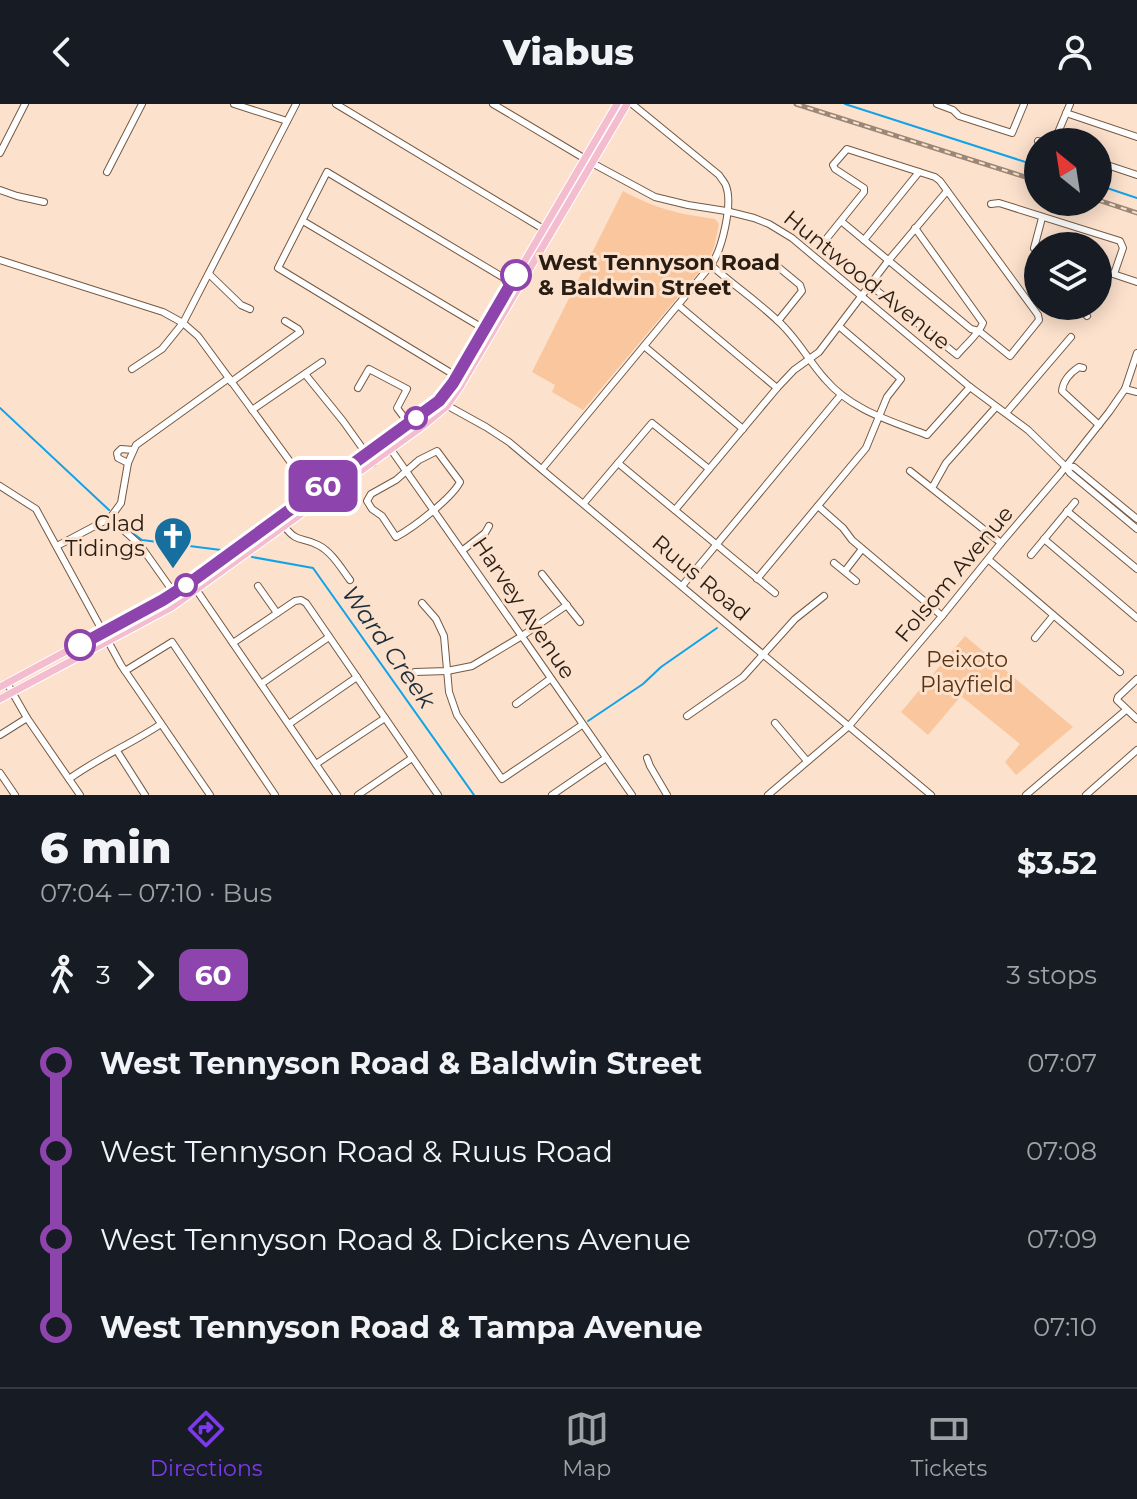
<!DOCTYPE html>
<html lang="en">
<head>
<meta charset="utf-8">
<style>
	:root { --surface:#171b24; --page:#242831; --text:#f1f3f6; --muted:#9ea1a6; --line:#363941; --accent:#7c3aed }
	body { margin:0; font-family:Montserrat,sans-serif; background:var(--page); color:var(--text); height:100vh; display:flex; flex-direction:column; font-size:30px; white-space:nowrap }
	* { box-sizing:border-box; margin:0 }
	p { font-size:26px; color:var(--muted) }
	.icon { flex:none; width:44px; height:44px; fill:none; stroke:currentColor; stroke-width:2; stroke-linecap:round; stroke-linejoin:round }
	.map { position:relative; height:691px; overflow:hidden }
	.details { display:flex; flex-direction:column; background:var(--surface); flex:1 }
	.details>* { flex:none }
	.badge { padding:0 16px; border-radius:12px; font-size:28px; line-height:52px }
	.needle { width:52px; rotate:330deg }
	.tools { position:absolute; left:1024px; top:24px; display:grid; gap:16px }
	.tools a { display:grid; place-items:center; width:88px; height:88px; border-radius:50%; background:var(--surface); box-shadow:0 4px 20px #0003; font-size:40px }
	.map>.badge { position:absolute; translate:-50% -50%; box-shadow:0 0 0 4px #fff }
	.legs { display:flex; align-items:center; gap:12px; height:88px; padding:0 40px; font-size:26px }
	.legs p { margin-inline-start:auto }
	.overview { display:flex; align-items:center; justify-content:space-between; height:136px; padding:0 40px }
	h1 { font-size:44px; font-weight:800; line-height:60px }
	ul { padding:0 40px; list-style:none }
	li { display:flex; align-items:center; gap:28px; height:88px; font-size:30px }
	li i { display:grid; place-items:center; width:12px; height:100%; margin:0 10px; background:currentColor }
	li i::after { content:''; width:20px; height:20px; margin:-10px; border:6px solid; border-radius:50%; background:var(--surface) }
	li p { margin-inline-start:auto }
	li:first-child i { background:linear-gradient(#0000 50%,currentColor 0) }
	li:last-child i { background:linear-gradient(currentColor 50%,#0000 0) }
	header { display:flex; justify-content:space-between; align-items:center; height:104px; padding:0 40px; background:var(--surface); font-size:36px; font-weight:800 }
	.dock { display:flex; justify-content:space-around; align-items:center; height:112px; border-top:2px solid var(--line); background:var(--surface); font-size:22px; color:var(--muted) }
	.dock a { display:grid; justify-items:center; gap:4px }
	.dock .current { color:var(--accent) }
	.map>svg:first-child { display:block }
</style>
</head>
<body>
<header><svg class="icon" aria-label="back" viewBox="0 0 24 24"><path d="M15 5l-7 7 7 7"/></svg>Viabus<svg class="icon" aria-label="person" viewBox="0 0 24 24"><circle cx="12" cy="8" r="4"/><path d="M4 21q1-7 8-7t8 7"/></svg></header>
<div class="map">
<svg width="1137" height="691" viewBox="0 0 1137 691">
	<rect width="100%" height="100%" fill="#fce1cc"/>
	<g fill="#f9c69e">
		<path d="M623,87C656,105 679,110 715,115L719,120C716,133 715,145 708,157L583,306L552,288L555,281L532,268Z"/>
		<polygon points="965,532 1073,623 1016,671 1005,658 1020,640 961,592 928,631 901,608"/>
	</g>
	<g fill="none" stroke-linecap="round" stroke-linejoin="round">
		<g stroke="#11a2e8" stroke-width="2">
			<polyline points="845,0 1038,62"/>
			<polyline points="1098,81 1137,94"/>
			<polyline points="0,304 109,406"/>
			<polyline points="118,414 134,430 142,436 221,446"/>
			<polyline points="252,453 313,464 474,691"/>
			<polyline points="588,617 643,580 661,563 717,524"/>
		</g>
		<g stroke="#755943" stroke-width="8">
			<g id="minor">
				<polyline points="234,0 287,17"/>
				<polyline points="336,0 545,126"/>
				<polyline points="493,0 592,59 655,93 688,101 726,107 754,114 769,120 792,134 970,283 1028,326 1065,362 1070,369 1137,425"/>
				<polyline points="937,0 953,6 959,12 1012,29 1024,0"/>
				<polyline points="1066,9 1137,33"/>
				<polyline points="1038,37 1041,38"/>
				<polyline points="1054,38 1070,0"/>
				<polyline points="0,49 25,0"/>
				<polyline points="1098,58 1137,71"/>
				<polyline points="107,68 142,0"/>
				<polyline points="0,86 17,92 44,98"/>
				<polyline points="991,100 999,99 1120,137 1123,144 1114,170"/>
				<polyline points="303,117 491,229"/>
				<path d="M841,117L971,225L979,227L1010,252L1039,216L1038,211L940,77L935,73L847,45L833,61L835,65L864,84V88L823,139L824,142L870,181L957,251C965,241 979,230 983,219L915,124"/>
				<polyline points="864,136 919,68"/>
				<polyline points="1038,145 1034,144 1042,114"/>
				<polyline points="0,156 163,208 183,219 198,232 319,397"/>
				<path d="M711,161C733,181 757,197 778,217C797,234 808,256 825,275C851,306 891,317 927,331L970,283"/>
				<polyline points="769,163 777,162 800,181 802,187 778,217"/>
				<polyline points="1098,165 1137,178"/>
				<polyline points="209,170 241,201 250,205"/>
				<polyline points="678,201 777,284"/>
				<polyline points="1079,202 1087,212"/>
				<polyline points="644,242 743,325"/>
				<path d="M1083,264L1079,263C1070,269 1063,276 1062,287L1099,321"/>
				<polyline points="132,265 162,245 183,219 296,0"/>
				<polyline points="305,270 343,317 373,359"/>
				<polyline points="456,272 278,164 327,68 519,183"/>
				<polyline points="231,278 300,228 298,225 285,217"/>
				<polyline points="358,284 369,265 407,285 397,304 409,320"/>
				<polyline points="1125,285 1137,288"/>
				<polyline points="439,297 486,323 509,338 931,691"/>
				<polyline points="252,306 322,258"/>
				<polyline points="1006,309 1071,233"/>
				<path d="M385,337C468,454 550,573 632,691"/>
				<path d="M437,347L460,378C452,394 413,424 396,433L382,412L372,405L367,397L371,390L396,376L419,356Z"/>
				<polyline points="128,359 118,354 117,349 121,345 133,346"/>
				<polyline points="618,359 775,489"/>
				<polyline points="1065,362 1074,363 1137,415"/>
				<path d="M542,365L711,161C722,146 733,100 726,82C726,80 720,73 719,71L632,0"/>
				<polyline points="910,367 1001,439"/>
				<polyline points="0,382 36,405 121,561 210,691"/>
				<polyline points="932,384 946,359 996,303"/>
				<polyline points="584,399 652,319 709,365"/>
				<polyline points="818,402 843,424 852,436 942,512"/>
				<polyline points="675,406 777,284 794,266 819,248 888,157 947,87"/>
				<polyline points="1067,407 1137,465"/>
				<polyline points="110,414 140,441 174,489"/>
				<path d="M284,422C298,440 301,432 318,441C332,448 341,464 350,476"/>
				<polyline points="1044,435 1137,514"/>
				<polyline points="57,442 110,414 121,399 128,359 136,341 229,274"/>
				<polyline points="463,446 485,429 489,422"/>
				<polyline points="1031,451 1075,398"/>
				<polyline points="989,456 1120,568"/>
				<polyline points="834,459 856,477"/>
				<polyline points="845,467 862,445"/>
				<polyline points="542,470 580,518"/>
				<polyline points="757,475 866,344 887,293 901,275 840,223"/>
				<polyline points="191,478 337,691"/>
				<polyline points="258,482 277,509"/>
				<polyline points="682,482 840,292"/>
				<polyline points="422,499 436,515 444,532 449,588 457,611 502,675 582,621"/>
				<polyline points="1035,534 1053,512"/>
				<polyline points="233,539 295,497 301,496 306,499 438,691"/>
				<polyline points="125,567 172,538 275,691"/>
				<polyline points="415,568 447,567 472,562 522,532 567,501"/>
				<polyline points="1137,575 1118,593 1117,596 1137,615"/>
				<polyline points="7,579 27,614 80,691"/>
				<polyline points="261,580 329,533"/>
				<polyline points="516,600 550,575"/>
				<polyline points="687,612 743,573 795,515 824,492"/>
				<polyline points="775,619 807,657"/>
				<polyline points="289,620 357,573"/>
				<polyline points="0,631 27,614"/>
				<polyline points="117,647 145,691"/>
				<polyline points="647,654 650,662 667,691"/>
				<polyline points="316,660 385,614"/>
				<polyline points="0,669 15,691"/>
				<path d="M69,675C98,654 131,640 161,620"/>
				<polyline points="358,691 412,654"/>
				<polyline points="552,691 606,654"/>
				<polyline points="768,691 849,622 942,512 1001,439 1060,370 1109,308 1125,285 1137,249"/>
				<polyline points="1026,691 1126,606"/>
				<polyline points="1086,691 1137,646"/>
			</g>
		</g>
		<g stroke="#fff" stroke-width="9">
			<g id="major">
				<polyline points="0,583 174,489 439,297 453,279 617,0"/>
				<polyline points="0,595 172,503 423,322 447,302 460,283 627,0"/>
			</g>
		</g>
		<use href="#minor" stroke="#fff" stroke-width="6"/>
		<use href="#major" stroke="#f4bccf" stroke-width="7"/>
		<g stroke="#9b8777" stroke-width="5">
			<g id="rail">
				<polyline points="796,0 1038,77"/>
				<polyline points="1098,96 1137,109"/>
			</g>
		</g>
		<use href="#rail" stroke="#fce1cc" stroke-width="2" stroke-dasharray="6" stroke-linecap="butt"/>
	</g>
	<g fill="none" stroke-linecap="round" stroke-linejoin="round">
		<g stroke="#fff" stroke-width="18">
			<polyline id="line-1" points="80,541 163,496 191,478 439,297 453,279 516,171"/>
		</g>
		<use href="#line-1" stroke="#8e44ad" stroke-width="12"/>
	</g>
	<defs>
		<g id="church-pin" transform="scale(2)"><path d="M0 17L-7.5 6A9.5 9.5 0 1 1 7.5 6Z" fill="#176f9f" stroke="#fce1cc"/><path d="M-1.2-6h2.4v3.5h3.3v2.4h-3.3V6h-2.4V-.1h-3.3v-2.4h3.3Z" fill="#fff"/></g>
	</defs>
	<g fill-rule="evenodd">
		<use href="#church-pin" x="173" y="432"/>
	</g>
	<g fill="#fff" stroke="#8e44ad" stroke-width="4">
		<circle cx="516" cy="171" r="14"/>
		<circle cx="416" cy="314" r="10"/>
		<circle cx="186" cy="481" r="10"/>
		<circle cx="80" cy="541" r="14"/>
	</g>
	<g text-anchor="middle" dominant-baseline="central" stroke-width="6" stroke-linejoin="round" paint-order="stroke">
		<g font-size="22" font-weight="bold" fill="#291d14" stroke="#fce1cc" text-anchor="start">
			<text x="538" y="158">West Tennyson Road<tspan x="538" dy="25">&amp; Baldwin Street</tspan></text>
		</g>
		<g font-size="22" fill="#291d14" stroke="#fce1cc">
			<text transform="translate(867 176) rotate(39)">Huntwood Avenue</text>
			<text transform="translate(954 470) rotate(-50)">Folsom Avenue</text>
			<text transform="translate(701 474) rotate(40)">Ruus Road</text>
			<text transform="translate(524 504) rotate(56)">Harvey Avenue</text>
		</g>
		<g font-size="22" fill="#291d14" stroke="#fce1cc" text-anchor="end">
			<text x="145" y="419">Glad<tspan x="145" dy="25">Tidings</tspan></text>
		</g>
		<g font-size="22" fill="#593311" stroke="#fce1cc">
			<text x="967" y="555">Peixoto<tspan x="967" dy="25">Playfield</tspan></text>
		</g>
		<g font-size="24" font-style="italic" fill="#192d3a" stroke="#fce1cc">
			<text transform="translate(389 543) rotate(55)">Ward Creek</text>
		</g>
	</g>
</svg>
<div class="tools">
<a><svg class="needle" viewBox="-14 -14 28 28"><path d="M0-13l5 13h-10z" fill="#e53935"/><path d="M0 13l5-13h-10z" fill="#9ea1a6"/></svg></a>
<a><svg class="icon" aria-label="layers" viewBox="0 0 24 24"><path d="M12 4l9 5-9 5-9-5zM3 14l9 5 9-5"/></svg></a>
</div>
<b class="badge" style="left:323px;top:382px;background:#8e44ad;color:#fff">60</b>
</div>
<section class="details">
<div class="overview"><div><h1>6 min</h1><p>07:04 – 07:10 · Bus</p></div><b>$3.52</b></div>
<div class="legs"><svg class="icon" aria-label="walk" viewBox="0 0 24 24"><circle cx="13" cy="4" r="2"/><path d="M13 8l-2 6 4 7M11 14l-3 7M7 12l3-4h3l4 4"/></svg>3<svg class="icon" aria-label="forward" viewBox="0 0 24 24"><path d="M9 5l7 7-7 7"/></svg><b class="badge" style="background:#8e44ad;color:#fff">60</b><p>3 stops</p></div>
<ul>
<li><i style="color:#8e44ad"></i><b>West Tennyson Road &amp; Baldwin Street</b><p>07:07</p></li>
<li><i style="color:#8e44ad"></i><span>West Tennyson Road &amp; Ruus Road</span><p>07:08</p></li>
<li><i style="color:#8e44ad"></i><span>West Tennyson Road &amp; Dickens Avenue</span><p>07:09</p></li>
<li><i style="color:#8e44ad"></i><b>West Tennyson Road &amp; Tampa Avenue</b><p>07:10</p></li>
</ul>
</section>
<nav class="dock">
<a class="current"><svg class="icon" aria-label="directions" viewBox="0 0 24 24"><path d="M12 3l9 9-9 9-9-9zM9 14v-3h6M13 9l2 2-2 2"/></svg>Directions</a>
<a><svg class="icon" aria-label="map" viewBox="0 0 24 24"><path d="M3 6l6-2 6 2 6-2v14l-6 2-6-2-6 2zM9 4v14M15 6v14"/></svg>Map</a>
<a><svg class="icon" aria-label="tickets" viewBox="0 0 24 24"><path d="M3 7h18v10H3zM15 7v10"/></svg>Tickets</a>
</nav>
</body>
</html>
